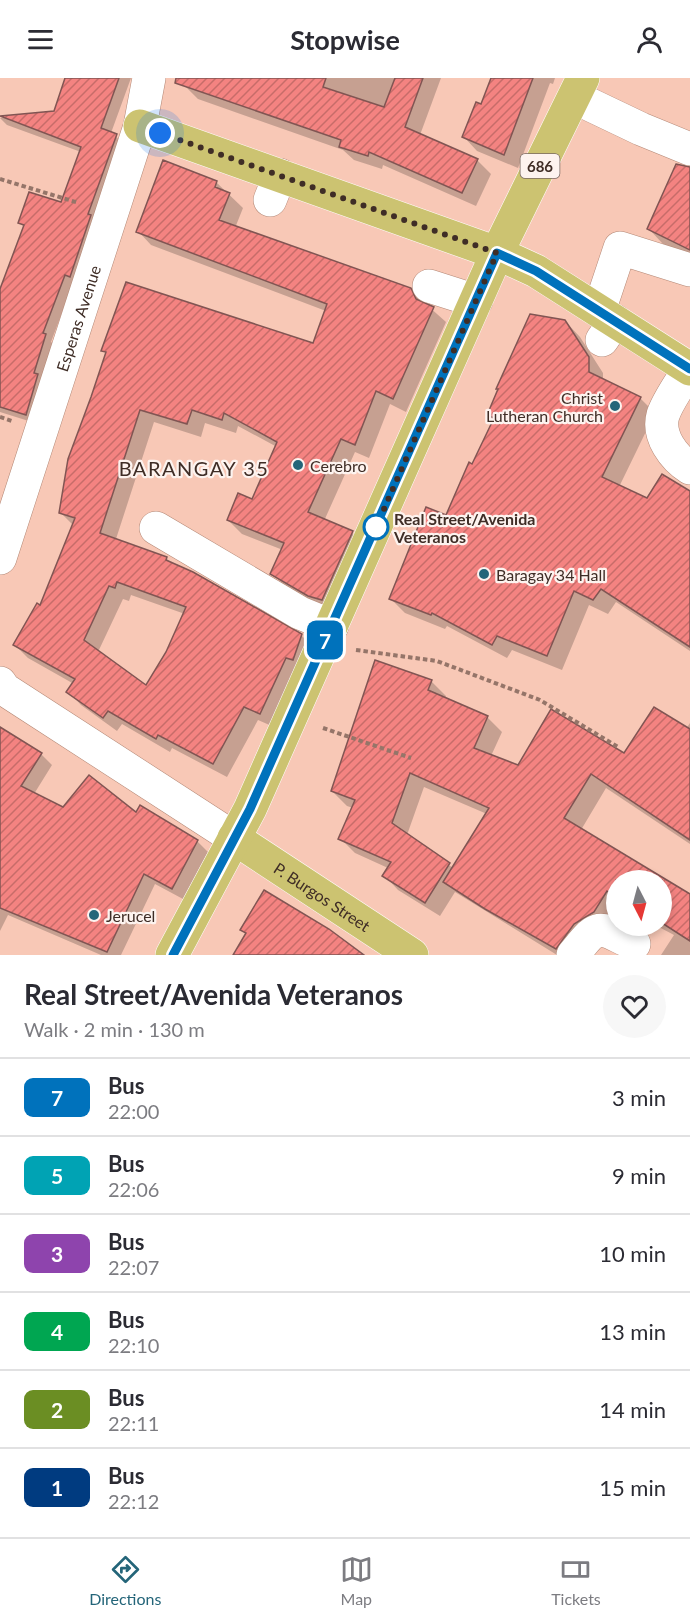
<!DOCTYPE html>
<html lang="en">
<head>
<meta charset="utf-8">
<style>
	:root { --surface:#fff; --page:#f7f7f7; --text:#2b2b33; --muted:#7c7c81; --line:#e1e1e2; --accent:#246579 }
	body { margin:0; font-family:Lato,sans-serif; background:var(--page); color:var(--text); height:100vh; display:flex; flex-direction:column; font-size:22px; white-space:nowrap }
	* { box-sizing:border-box; margin:0 }
	p { font-size:20px; color:var(--muted) }
	.icon { flex:none; width:33px; height:33px; fill:none; stroke:currentColor; stroke-width:2; stroke-linecap:round; stroke-linejoin:round }
	.map { position:relative; height:877px; overflow:hidden }
	.sheet { display:flex; flex-direction:column; background:var(--surface); flex:1 }
	.sheet>* { flex:none }
	.badge { padding:0 12px; border-radius:9px; font-size:21px; line-height:39px }
	.needle { width:39px; rotate:174deg }
	.buttons { position:absolute; left:606px; top:792px; display:grid; gap:12px }
	.buttons a { display:grid; place-items:center; width:66px; height:66px; border-radius:50%; background:var(--surface); box-shadow:0 3px 9px #0003; font-size:30px }
	.you { position:absolute; width:30px; height:30px; margin:-15px; border:4px solid #fff; border-radius:50%; background:#1a73e8; box-shadow:0 0 0 9px #1a73e833 }
	.map>.badge { position:absolute; translate:-50% -50%; box-shadow:0 0 0 3px #fff }
	.round { display:grid; place-items:center; flex:none; width:63px; height:63px; border-radius:32px; background:var(--page) }
	.head { display:flex; align-items:center; justify-content:space-between; height:102px; padding:0 24px }
	h1 { font-size:28px; font-weight:700; line-height:45px }
	ul { padding:0; list-style:none }
	li { display:flex; align-items:center; gap:18px; height:78px; padding:0 24px; border-top:2px solid var(--line) }
	li div { flex:1 }
	li b { display:block; font-size:22px }
	li em { font-style:normal }
	li .badge { min-width:66px; font-weight:700; text-align:center }
	header { display:flex; justify-content:space-between; align-items:center; height:78px; padding:0 24px; background:var(--surface); font-size:27px; font-weight:700 }
	.menu { display:flex; justify-content:space-around; align-items:center; height:84px; border-top:2px solid var(--line); background:var(--surface); font-size:16px; color:var(--muted) }
	.menu a { display:grid; justify-items:center; gap:3px }
	.menu .on { color:var(--accent) }
	.map>svg:first-child { display:block }
</style>
</head>
<body>
<header><svg class="icon" aria-label="menu" viewBox="0 0 24 24"><path d="M4 6h16M4 12h16M4 18h16"/></svg>Stopwise<svg class="icon" aria-label="person" viewBox="0 0 24 24"><circle cx="12" cy="8" r="4"/><path d="M4 21q1-7 8-7t8 7"/></svg></header>
<div class="map">
<svg width="690" height="877" viewBox="0 0 690 877">
	<defs>
		<pattern id="building-hatch" width="6" height="6" patternUnits="userSpaceOnUse" patternTransform="scale(1.5)"><rect width="6" height="6" fill="#f48381"/><path d="M-1 1l2-2M0 6l6-6M5 7l2-2" fill="none" stroke="#c76c69"/></pattern>
	</defs>
	<rect width="100%" height="100%" fill="#f8c8b6"/>
	<g fill="#0003" fill-rule="evenodd">
		<polygon points="74,0 131,0 111,55 125,66 51,264 54,266 35,345 0,334 0,215 24,149 20,145 61,126 81,74 7,47 0,40 61,35"/>
		<polygon points="186,0 441,0 420,57 477,82 491,96 476,128 383,87 382,91 354,82 343,72 198,21 184,7"/>
		<polygon points="492,0 555,0 553,6 550,5 518,90 477,73 464,59 482,28"/>
		<polygon points="690,91 690,180 663,166 649,151"/>
		<path d="M216,104L243,130L235,150L410,212L446,244L406,334L390,326L369,380L355,374L324,443L352,455L366,468L323,531L286,509L272,495L283,472L242,456L228,442L253,423L277,369L238,348L236,355L205,345L201,359L154,344L116,461L166,480L172,486L301,557L315,571L274,649L258,642L227,699L172,670L170,674L122,646L117,653L81,627L68,613L74,606L28,580L15,567L41,529L74,448L61,435L107,276L103,272L314,267L326,233L151,167L138,153ZM131,517L185,536L167,574L146,609L98,574L123,521L129,523Z"/>
		<polygon points="565,243 580,259 603,295 603,302 640,320 655,335 619,409 647,422 690,415 690,573 616,524 608,536 589,527 562,592 512,572 507,580 447,548 445,551 405,535 391,521 446,439 494,342 489,337"/>
		<path d="M431,603L446,618L445,621L487,639L502,654L491,678L519,688L625,677L686,651L690,645V766L606,710L581,752L690,817V877H661L674,857L657,848H662V802H616V837L609,849L557,877L455,814L440,838L398,812L384,797L388,790L355,775L340,760L353,730L347,728L332,713ZM424,709L487,736L453,790L407,757Z"/>
		<polygon points="0,651 41,676 52,687 34,716 64,731 136,736 197,763 208,774 183,821 155,806 121,877 101,877 8,837 0,853"/>
	</g>
	<g fill="url(#building-hatch)" stroke="#815553" stroke-width="1.5" fill-rule="evenodd">
		<polygon points="65,0 119,0 101,50 117,56 88,136 91,137 70,199 65,197 43,255 46,256 34,295 38,296 26,337 0,329 0,211 24,147 18,145 29,114 61,124 81,69 0,38 54,33"/>
		<polygon points="176,0 326,0 323,9 384,29 395,0 423,0 405,49 478,81 462,115 369,74 368,78 339,69 341,62 175,5"/>
		<polygon points="491,0 533,0 504,77 462,59 476,24 481,26"/>
		<path d="M163,82L217,103L215,109L230,115L219,142L411,210L416,221L434,229L393,321L376,313L355,367L341,361L308,434L353,453L322,522L308,518L270,496L284,465L227,442L238,415L252,421L277,364L224,335L222,342L192,332L187,346L140,332L100,455L167,479L166,482L193,494L302,556L293,582L286,580L260,636L244,629L213,686L158,657L156,661L108,633L103,640L66,614L75,601L13,567L37,525L40,527L75,440L59,435L68,381L91,319L106,274L101,273L126,204L313,265L327,226L136,154ZM117,504L186,529L166,574L146,607L84,562L109,508L115,510Z"/>
		<polygon points="676,86 690,89 690,172 647,151"/>
		<polygon points="530,236 565,242 589,279 589,294 641,319 602,399 647,420 662,396 690,413 690,569 601,511 593,522 574,513 547,578 497,558 492,567 432,535 431,537 389,521 426,429 446,437 469,384 472,386 494,340 487,337 498,311 496,311"/>
		<polygon points="375,582 432,602 428,612 488,638 474,670 518,687 551,631 624,675 654,629 690,651 690,762 591,696 564,740 690,816 690,863 662,845 662,802 616,802 616,819 607,813 594,834 574,846 556,871 485,831 443,804 489,730 410,695 392,745 450,785 425,825 382,798 391,784 338,761 355,722 331,713"/>
		<polygon points="0,649 42,675 21,708 63,729 89,697 136,734 140,727 198,762 172,811 144,796 107,874 0,830"/>
		<polygon points="264,812 329,851 364,877 233,877 246,855 240,852"/>
	</g>
	<g fill="none" stroke-linecap="round" stroke-linejoin="round">
		<g stroke="#b48876" stroke-width="34">
			<g id="minor">
				<polyline points="574,19 641,51 690,71"/>
				<polyline points="270,122 280,97"/>
				<polyline points="429,208 476,223"/>
				<polyline points="599,233 620,170 690,192"/>
				<polyline points="602,262 615,243"/>
				<path d="M689,291C681,305 668,322 663,337C657,358 674,380 690,390"/>
				<polyline points="156,450 300,535 332,548"/>
				<path id="s1" d="M0,480L140,48L149,0"/>
				<polyline points="0,605 4,611 234,760"/>
				<path d="M573,877C599,844 597,848 634,866"/>
			</g>
		</g>
		<g stroke="#fff" stroke-width="34">
			<g id="major">
				<polyline points="140,48 497,175 536,193 690,291"/>
				<path id="s2" d="M234,760L412,877"/>
				<polyline points="172,877 250,731 497,175 583,0"/>
			</g>
		</g>
		<g stroke="#957569" stroke-width="4" stroke-dasharray="4.5 3" stroke-linecap="butt">
			<polyline points="0,101 79,125"/>
			<polyline points="0,339 12,343"/>
			<polyline points="356,572 437,583 540,622 618,669"/>
			<polyline points="323,650 411,680"/>
		</g>
		<use href="#minor" stroke="#fff" stroke-width="33"/>
		<use href="#major" stroke="#ccc371" stroke-width="33"/>
	</g>
	<g fill="none" stroke-linecap="round" stroke-linejoin="round">
		<g stroke="#fff" stroke-width="14">
			<polyline id="line" points="173,877 250,731 497,175 536,193 690,291"/>
		</g>
		<use href="#line" stroke="#0072bc" stroke-width="9"/>
		<polyline stroke="#3f2d26" stroke-width="6" stroke-dasharray="0 10.8" points="160,55 497,175 376,449"/>
	</g>
	<g fill="#246579" stroke="#fdf3ef" stroke-width="2">
		<circle cx="615" cy="328" r="6"/>
		<circle cx="298" cy="387" r="6"/>
		<circle cx="484" cy="496" r="6"/>
		<circle cx="94" cy="837" r="6"/>
	</g>
	<circle fill="#fff" stroke="#0072bc" stroke-width="3" cx="376" cy="449" r="12"/>
	<g text-anchor="middle" dominant-baseline="central" stroke-width="4.5" stroke-linejoin="round" paint-order="stroke">
		<rect fill="#fdf3ef" stroke="#786862" stroke-width="1.5" x="520.5" y="76" width="39" height="24" rx="4.5"/>
		<g font-size="15" font-weight="bold" fill="#3f2d26">
			<text x="540" y="88">686</text>
		</g>
		<g font-size="16" fill="#3f2d26" stroke="#fdf3ef">
			<text stroke="none"><textPath href="#s1" startOffset="252">Esperas Avenue</textPath></text>
			<text stroke="none"><textPath href="#s2" startOffset="106">P. Burgos Street</textPath></text>
		</g>
		<g font-size="16" fill="#3f2d26" stroke="#fdf3ef" text-anchor="start">
			<text x="603" y="319" text-anchor="end">Christ<tspan x="603" dy="18">Lutheran Church</tspan></text>
			<text x="310" y="387">Cerebro</text>
			<text x="496" y="496">Baragay 34 Hall</text>
			<text x="106" y="837">Jerucel</text>
		</g>
		<g font-size="16" font-weight="bold" fill="#3f2d26" stroke="#fdf3ef" text-anchor="start">
			<text x="394" y="440">Real Street/Avenida<tspan x="394" dy="18">Veteranos</tspan></text>
		</g>
		<g font-size="20" letter-spacing="1.5" fill="#3f2d26" stroke="#fdf3ef">
			<text x="194" y="390">BARANGAY 35</text>
		</g>
	</g>
</svg>
<div class="buttons">
<a><svg class="needle" viewBox="-14 -14 28 28"><path d="M0-13l5 13h-10z" fill="#e53935"/><path d="M0 13l5-13h-10z" fill="#7c7c81"/></svg></a>
</div>
<div class="you" style="left:160px;top:55px"></div>
<b class="badge" style="left:325px;top:562px;background:#0072bc;color:#fff">7</b>
</div>
<section class="sheet">
<div class="head"><div><h1>Real Street/Avenida Veteranos</h1><p>Walk · 2 min · 130 m</p></div><a class="round"><svg class="icon" aria-label="heart" viewBox="0 0 24 24"><path d="M12 20l-8-8c-3-5 5-10 8-4 3-6 11-1 8 4z"/></svg></a></div>
<ul>
<li><span class="badge" style="background:#0072bc;color:#fff">7</span><div><b>Bus</b><p>22:00</p></div><em>3 min</em></li>
<li><span class="badge" style="background:#00a3b4;color:#fff">5</span><div><b>Bus</b><p>22:06</p></div><em>9 min</em></li>
<li><span class="badge" style="background:#8e44ad;color:#fff">3</span><div><b>Bus</b><p>22:07</p></div><em>10 min</em></li>
<li><span class="badge" style="background:#00a651;color:#fff">4</span><div><b>Bus</b><p>22:10</p></div><em>13 min</em></li>
<li><span class="badge" style="background:#6b8e23;color:#fff">2</span><div><b>Bus</b><p>22:11</p></div><em>14 min</em></li>
<li><span class="badge" style="background:#003b80;color:#fff">1</span><div><b>Bus</b><p>22:12</p></div><em>15 min</em></li>
</ul>
</section>
<nav class="menu">
<a class="on"><svg class="icon" aria-label="directions" viewBox="0 0 24 24"><path d="M12 3l9 9-9 9-9-9zM9 14v-3h6M13 9l2 2-2 2"/></svg>Directions</a>
<a><svg class="icon" aria-label="map" viewBox="0 0 24 24"><path d="M3 6l6-2 6 2 6-2v14l-6 2-6-2-6 2zM9 4v14M15 6v14"/></svg>Map</a>
<a><svg class="icon" aria-label="tickets" viewBox="0 0 24 24"><path d="M3 7h18v10H3zM15 7v10"/></svg>Tickets</a>
</nav>
</body>
</html>
